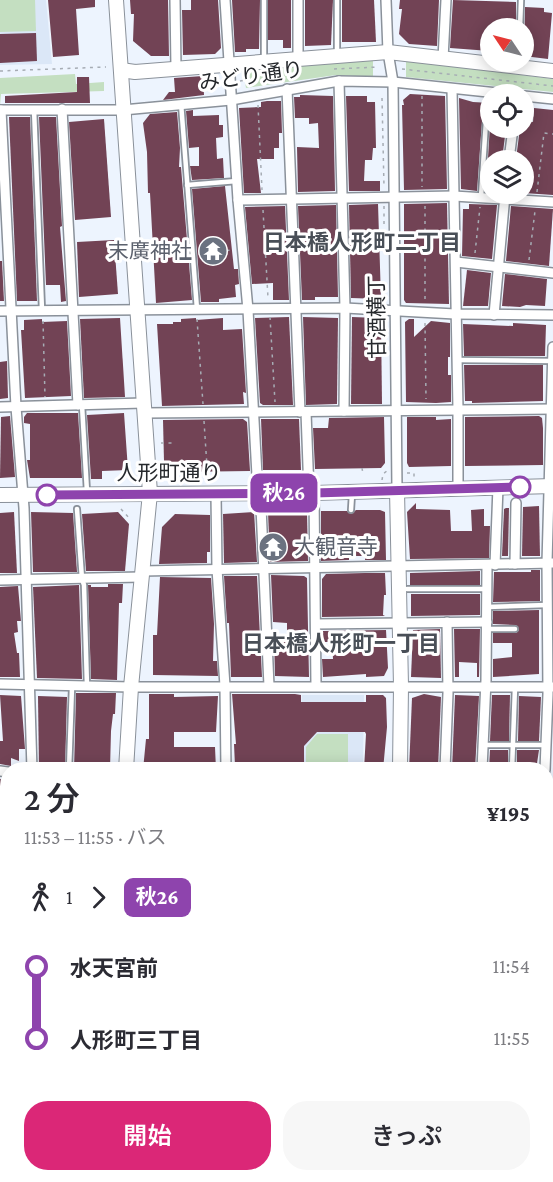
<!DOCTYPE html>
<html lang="ja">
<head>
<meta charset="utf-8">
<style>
	:root { --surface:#fff; --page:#f7f7f7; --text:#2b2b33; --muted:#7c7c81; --accent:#db2777 }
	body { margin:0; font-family:"Crimson Pro","Noto Sans JP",serif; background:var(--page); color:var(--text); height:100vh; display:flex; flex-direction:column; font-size:22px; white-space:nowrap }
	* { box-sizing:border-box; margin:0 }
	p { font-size:20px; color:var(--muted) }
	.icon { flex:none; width:33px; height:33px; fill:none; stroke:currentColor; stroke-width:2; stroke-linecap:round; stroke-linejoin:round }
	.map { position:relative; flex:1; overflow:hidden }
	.panel { position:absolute; left:0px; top:762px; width:554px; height:420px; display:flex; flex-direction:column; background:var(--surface); border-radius:24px 24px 0 0; box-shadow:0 3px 15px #0003 }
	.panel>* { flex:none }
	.badge { padding:0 12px; border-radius:9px; font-size:21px; line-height:39px }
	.needle { width:39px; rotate:305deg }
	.tools { position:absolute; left:480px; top:18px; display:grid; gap:12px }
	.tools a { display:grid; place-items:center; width:54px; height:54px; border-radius:50%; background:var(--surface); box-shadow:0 3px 15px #0003; font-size:30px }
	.map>.badge { position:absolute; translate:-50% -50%; box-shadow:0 0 0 3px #fff }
	.legs { display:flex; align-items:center; gap:9px; height:66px; padding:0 24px; font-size:20px }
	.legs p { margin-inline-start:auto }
	.head { display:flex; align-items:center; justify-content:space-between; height:102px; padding:0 24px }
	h1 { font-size:33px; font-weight:600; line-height:45px }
	.button { display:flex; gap:12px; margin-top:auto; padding:12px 24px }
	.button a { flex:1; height:69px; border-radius:24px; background:var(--accent); color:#fff; font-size:24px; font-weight:600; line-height:69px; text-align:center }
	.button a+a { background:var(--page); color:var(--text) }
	ul { padding:0 24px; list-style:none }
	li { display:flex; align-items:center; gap:21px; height:72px; font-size:22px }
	li i { display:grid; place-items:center; width:9px; height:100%; margin:0 8px; background:currentColor }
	li i::after { content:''; width:15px; height:15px; margin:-8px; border:4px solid; border-radius:50%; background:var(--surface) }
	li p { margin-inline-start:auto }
	li:first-child i { background:linear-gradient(#0000 50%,currentColor 0) }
	li:last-child i { background:linear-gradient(currentColor 50%,#0000 0) }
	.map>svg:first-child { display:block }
</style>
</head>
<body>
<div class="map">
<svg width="553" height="1182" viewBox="0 0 553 1182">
	<rect width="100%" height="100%" fill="#edf4fe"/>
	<g fill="#dbe7f7">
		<polygon points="0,0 46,0 52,64 0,65"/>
		<polygon points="302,695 364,695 363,769 271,770 272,708 301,708"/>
	</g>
	<g fill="#c4dfc1">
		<polygon points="0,0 35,0 36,31 0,32"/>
		<polygon points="373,60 373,77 336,75 246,88 243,70"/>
		<polygon points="406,60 553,79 553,92 406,77"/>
		<polygon points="75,74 76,84 104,82 104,91 1,94 0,106 0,78"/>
		<polygon points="317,734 348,734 348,769 306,769 306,747"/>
	</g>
	<g fill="#9abfe5">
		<polygon points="546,1092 553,1095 553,1171 546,1170"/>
		<polygon points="14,1175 116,1175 112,1182 9,1182"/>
	</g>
	<g fill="#724355">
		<polygon points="48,0 95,0 95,7 76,9 79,55 53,57"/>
		<polygon points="130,0 168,0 169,56 151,56 133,41 134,14 131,14"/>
		<polygon points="191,0 218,0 221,48 215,54 183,55 182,10 191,10"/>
		<polygon points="232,0 260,0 259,49 246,49 246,52 235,52"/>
		<polygon points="268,0 291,0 291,48 283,48 283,40 268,40"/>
		<polygon points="305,0 333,0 331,45 305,46"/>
		<polygon points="342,0 374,0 376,42 342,42"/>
		<polygon points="400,0 439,0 437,46 409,44 399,34 402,9 399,9"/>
		<polygon points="453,0 516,2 516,28 490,28 490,51 450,48"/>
		<polygon points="525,7 544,8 544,12 552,13 548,59 524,56"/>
		<polygon points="36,33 37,61 0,63 0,34"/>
		<polygon points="203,76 204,95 163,100 169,92 175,92 174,78"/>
		<polygon points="77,77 89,77 90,103 5,103 5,96 77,92"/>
		<polygon points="410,94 445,96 447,189 404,190 402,105 404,105 403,100"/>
		<polygon points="300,95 333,96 335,191 298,192 297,147 319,148 318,123 309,124 309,118 295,118 294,97 300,97"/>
		<polygon points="346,96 367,96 367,102 375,102 376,148 373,148 372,160 365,160 364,181 380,181 380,191 349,191"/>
		<polygon points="459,98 473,102 490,103 490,117 484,117 482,121 477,191 461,189"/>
		<polygon points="267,101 281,101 282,133 279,133 279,148 274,148 274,159 257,159 261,193 244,193 239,108 261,107 261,102"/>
		<polygon points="534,108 553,110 553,195 524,193 524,160 516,159 520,128 524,128 524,120 533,122"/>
		<polygon points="193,110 193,116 219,115 219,125 223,125 223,137 216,138 217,159 223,158 224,178 192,180 190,166 199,166 199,147 189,148 186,111"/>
		<polygon points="177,112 180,148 179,167 181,167 192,300 156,303 150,193 148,193 147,152 143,123 150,114"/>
		<polygon points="9,117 30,117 37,301 17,301"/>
		<polygon points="39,117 56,117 62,226 60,227 66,301 61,302 60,285 46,285"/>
		<polygon points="104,119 111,217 75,220 69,122"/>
		<polygon points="490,125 490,128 506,128 502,160 490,160 490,191 486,191"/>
		<polygon points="225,186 234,269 238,269 239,284 235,285 236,297 219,299 219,302 201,302 192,189"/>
		<polygon points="447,203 449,304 406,303 404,300 404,204"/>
		<polygon points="378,204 381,299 351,298 349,205"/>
		<polygon points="469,204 497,205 492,259 462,256 463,209 469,209"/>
		<polygon points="336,205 338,297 315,297 315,300 302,300 298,206"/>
		<polygon points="285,206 289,300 273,300 273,283 252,284 245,207"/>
		<polygon points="511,206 553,209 549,266 506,261"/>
		<polygon points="114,240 118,294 79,297 77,242"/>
		<polygon points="0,261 2,261 4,301 0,301"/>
		<polygon points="467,270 491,273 488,306 463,306"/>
		<polygon points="505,274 547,279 545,306 526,305 520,307 502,306"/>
		<polygon points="289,317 293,405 263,405 260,403 255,318"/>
		<polygon points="303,317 338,318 337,404 306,405"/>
		<polygon points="352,317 378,318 381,321 382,404 351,404"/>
		<polygon points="120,318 125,397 84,398 80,319"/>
		<polygon points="196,318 196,320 223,318 223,330 242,329 246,393 243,392 244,404 162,406 157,324 173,324 173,322 181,322 181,319"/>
		<polygon points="42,319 42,322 67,321 71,396 25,398 21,330 24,330 24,320"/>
		<polygon points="409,319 414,319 414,337 431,321 450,323 450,357 448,357 448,375 451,375 451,402 436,403 406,402 405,322"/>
		<polygon points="513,323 546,325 545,356 464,356 463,324 513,326"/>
		<polygon points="7,361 8,398 0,399 0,362"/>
		<polygon points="464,365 543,365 543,401 472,403 472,401 465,401"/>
		<polygon points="27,413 78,413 82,478 30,478 27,460 30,460 30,424 24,423 24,417"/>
		<polygon points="124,413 128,470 102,471 102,479 91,479 87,415"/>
		<polygon points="10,416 15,477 0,478 1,417"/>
		<polygon points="539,416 542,418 543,428 543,465 465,466 465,417"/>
		<polygon points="384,417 385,463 381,468 315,469 313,428 328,428 329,418"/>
		<polygon points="407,417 436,417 436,420 451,419 451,466 409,467 407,463"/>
		<polygon points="243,419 247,422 250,471 177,472 164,461 163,420"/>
		<polygon points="261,419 299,419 301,470 263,470"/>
		<polygon points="416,503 416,509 450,510 451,531 472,531 471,510 484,509 484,526 490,526 489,558 410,559 407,512"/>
		<polygon points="539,506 540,556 522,556 523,507"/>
		<polygon points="506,508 509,508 508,556 502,556 504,509"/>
		<polygon points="356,510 380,510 385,512 386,560 365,560 365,556 349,556 349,560 321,561 321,511 347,511 351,514"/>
		<polygon points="14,512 17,573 0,573 0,513"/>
		<polygon points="31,512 73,513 77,572 33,572"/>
		<polygon points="118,512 129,524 125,571 86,571 82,514"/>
		<polygon points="254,512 257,562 224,563 223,514"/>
		<polygon points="268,512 307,512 308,561 270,562"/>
		<polygon points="175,514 210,515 210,552 207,552 207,563 159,564 162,527"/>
		<polygon points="531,570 540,570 540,601 493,602 494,572 531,572"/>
		<polygon points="480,571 480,585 410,585 410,573"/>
		<polygon points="365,573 385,573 386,595 384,595 383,615 385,616 322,617 322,579 326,574"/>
		<polygon points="271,575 304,576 307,578 309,677 275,676 274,639 287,639 287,623 273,622"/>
		<polygon points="224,576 257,576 262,677 231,677 229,623 227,623"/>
		<polygon points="160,577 211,578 214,624 213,661 217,661 218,676 153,675 153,635 157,635"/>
		<polygon points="108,584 123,584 122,603 119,603 117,680 91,679 88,585 91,585 91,587 108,587"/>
		<polygon points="79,585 82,679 37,678 33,587"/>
		<polygon points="18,586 21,621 17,621 18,632 14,633 17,653 19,653 20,677 0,677 0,587"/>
		<polygon points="411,594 480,594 480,615 411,616"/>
		<polygon points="539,610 539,674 493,677 493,659 512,657 512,643 493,643 493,633 516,633 519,630 516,625 493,624 493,611"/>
		<polygon points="440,629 441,678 411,677 413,630"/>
		<polygon points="454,629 480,629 479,677 477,677 477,663 459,662 459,677 455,677"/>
		<polygon points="386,630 388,668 384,676 366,677 366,674 323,677 322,659 333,659 332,642 323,642 323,631"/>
		<polygon points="76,693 116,693 115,714 113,714 111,731 110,770 74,770"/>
		<polygon points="149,694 174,694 174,697 218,696 216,732 174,732 174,747 215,747 216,770 143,770 146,739 149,739"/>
		<polygon points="232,694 295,694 301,695 301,702 366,702 366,695 383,695 386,698 387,727 383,770 364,770 366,734 365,732 317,732 304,746 304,770 275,770 276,764 235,766 234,744 236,744"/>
		<polygon points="424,694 441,697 438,770 409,770 412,698"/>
		<polygon points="0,695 21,696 25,749 19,749 19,761 11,758 11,766 0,764 0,741 3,741"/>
		<polygon points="455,695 479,696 475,770 452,770"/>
		<polygon points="492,695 510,695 509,741 490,741"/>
		<polygon points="38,696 67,697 65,770 39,770"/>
		<polygon points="519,696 541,697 539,741 518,741"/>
		<polygon points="490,750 508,750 508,770 489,769"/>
		<polygon points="517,750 539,750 536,770 517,770"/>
		<polygon points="0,779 8,782 8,817 0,816"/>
		<polygon points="0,825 8,826 8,866 0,863"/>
		<polygon points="6,882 8,882 8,924 0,922 0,900"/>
		<polygon points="0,940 8,942 8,998 0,996"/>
		<polygon points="8,1130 8,1160 0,1170 0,1140"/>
		<polygon points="125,1174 169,1174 175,1182 120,1182"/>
		<polygon points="358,1174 392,1178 391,1182 343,1182"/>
	</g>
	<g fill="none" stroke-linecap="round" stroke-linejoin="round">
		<g stroke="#8a919a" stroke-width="8">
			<g id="lane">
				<polyline points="264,0 264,61"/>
				<polyline points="337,0 337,53"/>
				<polyline points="520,28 521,0"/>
				<polyline points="181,103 197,309"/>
				<polyline points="34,109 42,310"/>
				<polyline points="187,185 237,181"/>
				<polyline points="481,197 486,121 490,121"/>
				<polyline points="457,360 553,361"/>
				<polyline points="82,405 87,492"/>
				<polyline points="77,509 82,579 84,585 87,686"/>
				<polyline points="351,510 352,494"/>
				<polyline points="407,589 487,589"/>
				<polyline points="487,607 547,605"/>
				<polyline points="487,629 515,629"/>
				<polyline points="483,745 546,745"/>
				<polyline points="69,770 72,687"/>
				<polyline points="512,770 515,687"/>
				<polyline points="0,820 8,822"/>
			</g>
		</g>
		<g stroke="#8a919a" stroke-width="12">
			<g id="street">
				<polyline points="175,0 176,68"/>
				<polyline points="225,0 238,200 248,310 258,494"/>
				<polyline points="298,0 298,58"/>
				<polyline points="386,0 388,52 393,82 397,490"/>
				<polyline points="443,59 446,0"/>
				<polyline points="339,81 345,308 344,411"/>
				<polyline points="287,89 300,412"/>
				<polyline points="452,89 458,409 458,488"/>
				<polyline points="524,96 553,99"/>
				<polyline points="62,109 78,405"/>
				<polyline points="0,110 123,110 231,100 339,81 393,82 507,94"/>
				<polyline points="1,110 16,407 24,508 32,770"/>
				<polyline points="509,160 513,128"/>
				<polyline points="238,200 454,196 553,202"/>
				<polyline points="456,262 553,273"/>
				<polyline points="0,311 345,308 455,314 553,315"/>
				<polyline points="494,315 505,195"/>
				<polyline points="0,407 143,403"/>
				<polyline points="306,412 309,493"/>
				<polyline points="145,413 553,409"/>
				<polyline points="314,493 316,686"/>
				<polyline points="216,494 217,569 225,686 226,770"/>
				<polyline points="261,507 269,686"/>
				<polyline points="515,564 516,503"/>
				<polyline points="495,565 498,487"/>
				<polyline points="142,571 553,563"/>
				<polyline points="0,580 141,577"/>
				<polyline points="316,624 487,622"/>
				<polyline points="0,684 131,687 553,687"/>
				<polyline points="445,770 448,693 447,622"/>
				<polyline points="482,770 486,680 487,565"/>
				<polyline points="545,770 548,694 547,563 553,347"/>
				<polyline points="0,771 8,772"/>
				<polyline points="546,813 553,813"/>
				<polyline points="0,871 8,873"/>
				<polyline points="0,933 8,935"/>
				<polyline points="546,989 553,993"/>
				<polyline points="0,1004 8,1006"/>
				<polyline points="0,1056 8,1059"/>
				<polyline points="546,1056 553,1057"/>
			</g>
		</g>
		<g stroke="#8a919a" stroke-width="16">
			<g id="secondary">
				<polyline points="116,0 150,493 131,687 126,770"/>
				<polyline points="121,70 135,72 388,52 553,71"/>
				<polyline points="397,490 401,686 400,770"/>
				<polyline points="0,495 314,493 553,486"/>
				<polyline points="546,913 553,913"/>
				<polyline points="546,1049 553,1033"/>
				<polyline points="0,1108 8,1096"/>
				<polyline points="478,1174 498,1177"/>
				<polyline points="256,1182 274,1174"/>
			</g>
		</g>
		<g stroke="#8a919a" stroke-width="20">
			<g id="highway">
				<polyline points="546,1106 553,1108"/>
				<polyline points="546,1131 553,1134"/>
				<polyline points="546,1144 553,1146"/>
				<polyline points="185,1174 193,1182"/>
				<polyline points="212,1174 217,1182"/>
				<polyline points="2,1182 12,1174"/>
				<polyline points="21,1182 30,1174"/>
				<polyline points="49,1182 58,1174"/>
			</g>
		</g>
		<g stroke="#a6acb4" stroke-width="1.5" stroke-dasharray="3 4.5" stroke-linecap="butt">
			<polyline points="334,69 378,67"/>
			<polyline points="402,69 553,86"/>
			<polyline points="0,71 106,67"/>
			<polyline points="240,81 291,72"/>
			<polyline points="422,96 422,187"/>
			<polyline points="382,98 384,187"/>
			<polyline points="258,105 262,190"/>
			<polyline points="537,192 544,133 553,134"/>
			<polyline points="384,206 384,228"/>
			<polyline points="425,206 425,303"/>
			<polyline points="263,210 268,298"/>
			<polyline points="219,251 233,250"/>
			<polyline points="475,253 480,207"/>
			<polyline points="529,260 535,211"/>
			<polyline points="270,317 275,402"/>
			<polyline points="197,319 203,404"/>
			<polyline points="43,321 45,397"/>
			<polyline points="425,323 426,399"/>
			<polyline points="204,421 208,482"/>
			<polyline points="161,443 176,443"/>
			<polyline points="362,468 363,474"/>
			<polyline points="407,473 414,473 414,477"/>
			<polyline points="382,480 383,474 388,470"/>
			<polyline points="121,509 129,518"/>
			<polyline points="546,900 553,900"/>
			<polyline points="546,927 553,927"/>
			<polyline points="546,1019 553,1006"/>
			<polyline points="0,1082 8,1084"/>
			<polyline points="546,1089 553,1079"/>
			<polyline points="422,1174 468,1181"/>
			<polyline points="286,1178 293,1174"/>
			<polyline points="235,1182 246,1178"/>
		</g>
		<use href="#lane" stroke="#fff" stroke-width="4.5"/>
		<use href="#street" stroke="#fff" stroke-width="9"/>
		<use href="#secondary" stroke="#fff" stroke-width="14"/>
		<use href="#highway" stroke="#fff" stroke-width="16"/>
		<g stroke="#8a919a" stroke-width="20" stroke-linecap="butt">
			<polyline id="highway-bridge" points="65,1182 72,1174"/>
		</g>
		<use href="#highway-bridge" stroke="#fff" stroke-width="16"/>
	</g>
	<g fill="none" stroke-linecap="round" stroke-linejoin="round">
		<g stroke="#fff" stroke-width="14">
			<polyline id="line-1" points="47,495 314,493 520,487"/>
		</g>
		<use href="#line-1" stroke="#8e44ad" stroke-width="9"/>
	</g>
	<defs>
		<g id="temple-disc" transform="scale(1.5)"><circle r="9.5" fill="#6b7280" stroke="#fff"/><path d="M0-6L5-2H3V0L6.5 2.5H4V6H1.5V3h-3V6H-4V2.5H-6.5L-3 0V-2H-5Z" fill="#fff"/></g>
	</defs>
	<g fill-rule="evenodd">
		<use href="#temple-disc" x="213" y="251"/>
		<use href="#temple-disc" x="273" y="547"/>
	</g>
	<g fill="#fff" stroke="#8e44ad" stroke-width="3">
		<circle cx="520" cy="487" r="10"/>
		<circle cx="47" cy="495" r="10"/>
	</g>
	<g text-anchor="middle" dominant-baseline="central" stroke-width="6" stroke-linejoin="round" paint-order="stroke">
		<g font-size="21" fill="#25282c" stroke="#fff">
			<text transform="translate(251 76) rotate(-8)">みどり通り</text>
			<text transform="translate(377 317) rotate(-91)">甘酒横丁</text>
			<text x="169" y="473">人形町通り</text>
		</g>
		<g font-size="21" fill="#5b616d" stroke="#fff" text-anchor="end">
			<text x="192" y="251">末廣神社</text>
			<text x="294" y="547" text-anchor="start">大観音寺</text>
		</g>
		<g font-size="22" font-weight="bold" fill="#494f57" stroke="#fff">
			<text x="362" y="242">日本橋人形町二丁目</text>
			<text x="341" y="643">日本橋人形町一丁目</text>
		</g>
	</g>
</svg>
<div class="tools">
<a><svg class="needle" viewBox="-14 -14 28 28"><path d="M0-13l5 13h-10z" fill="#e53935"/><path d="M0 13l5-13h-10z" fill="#7c7c81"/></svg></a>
<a><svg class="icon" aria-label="locate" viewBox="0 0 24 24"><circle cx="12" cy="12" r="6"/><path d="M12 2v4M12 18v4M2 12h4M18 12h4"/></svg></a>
<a><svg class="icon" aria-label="layers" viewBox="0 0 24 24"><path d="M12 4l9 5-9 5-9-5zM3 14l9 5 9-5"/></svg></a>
</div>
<b class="badge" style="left:284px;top:493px;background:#8e44ad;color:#fff">秋26</b>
<section class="panel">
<div class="head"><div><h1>2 分</h1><p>11:53 – 11:55 · バス</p></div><b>¥195</b></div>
<div class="legs"><svg class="icon" aria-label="walk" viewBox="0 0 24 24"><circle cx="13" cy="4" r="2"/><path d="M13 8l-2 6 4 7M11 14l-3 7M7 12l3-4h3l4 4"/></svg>1<svg class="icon" aria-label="forward" viewBox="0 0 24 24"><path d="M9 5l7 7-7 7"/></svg><b class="badge" style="background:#8e44ad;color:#fff">秋26</b></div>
<ul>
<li><i style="color:#8e44ad"></i><b>水天宮前</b><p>11:54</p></li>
<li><i style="color:#8e44ad"></i><b>人形町三丁目</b><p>11:55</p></li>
</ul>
<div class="button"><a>開始</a><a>きっぷ</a></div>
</section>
</div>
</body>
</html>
